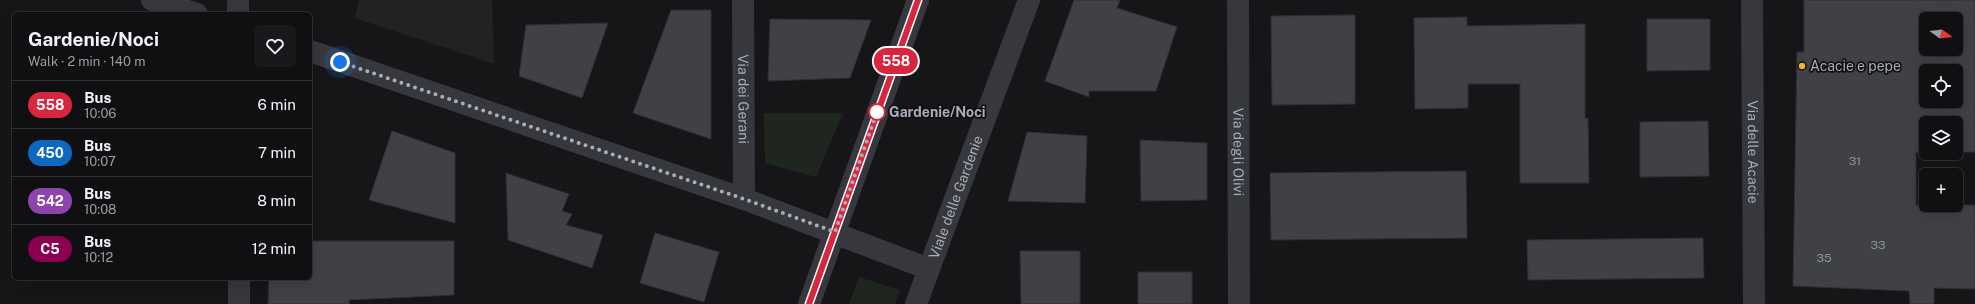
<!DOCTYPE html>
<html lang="en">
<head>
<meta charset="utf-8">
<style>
	:root { --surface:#101012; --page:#19191b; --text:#f1f3f6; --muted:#9c9d9f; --line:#303032 }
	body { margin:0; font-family:"Public Sans",sans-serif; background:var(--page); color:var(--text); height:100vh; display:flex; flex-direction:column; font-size:15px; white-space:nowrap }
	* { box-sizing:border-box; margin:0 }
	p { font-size:13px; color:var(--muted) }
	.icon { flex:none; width:22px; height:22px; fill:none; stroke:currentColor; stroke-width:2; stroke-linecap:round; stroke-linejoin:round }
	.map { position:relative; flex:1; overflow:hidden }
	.details { position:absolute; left:12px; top:12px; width:300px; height:268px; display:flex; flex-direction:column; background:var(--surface); border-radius:6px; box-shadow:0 4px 16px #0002,0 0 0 1px var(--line) }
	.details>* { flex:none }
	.badge { padding:0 8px; border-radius:13px; font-size:14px; line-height:26px }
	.needle { width:26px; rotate:105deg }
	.controls { position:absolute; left:1919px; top:12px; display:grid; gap:8px }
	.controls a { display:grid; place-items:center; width:44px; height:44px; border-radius:6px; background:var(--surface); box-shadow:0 4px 16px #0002,0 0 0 1px var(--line); font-size:20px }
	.you { position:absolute; width:20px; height:20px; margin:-10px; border:3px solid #fff; border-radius:50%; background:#1a73e8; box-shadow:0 0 0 6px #1a73e833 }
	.map>.badge { position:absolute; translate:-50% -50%; box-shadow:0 0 0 2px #fff }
	.round { display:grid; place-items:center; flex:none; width:42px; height:42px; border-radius:6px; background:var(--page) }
	.summary { display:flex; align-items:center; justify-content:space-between; height:68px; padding:0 16px }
	h1 { font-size:19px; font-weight:700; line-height:30px }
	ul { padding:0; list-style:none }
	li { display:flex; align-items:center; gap:12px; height:48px; padding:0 16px; border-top:1px solid var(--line) }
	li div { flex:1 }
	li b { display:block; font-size:15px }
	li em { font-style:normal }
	li .badge { min-width:44px; font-weight:700; text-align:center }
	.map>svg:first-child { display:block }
</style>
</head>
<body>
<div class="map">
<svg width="1975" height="304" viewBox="0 0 1975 304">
	<rect width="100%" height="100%" fill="#161618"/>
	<polygon fill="#222225" points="359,0 492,0 494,64 355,18"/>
	<g fill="#1e261f">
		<polygon points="764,113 843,113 816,177 765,163"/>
		<polygon points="859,277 900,290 895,304 849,304"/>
	</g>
	<g fill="#404145" stroke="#303034" fill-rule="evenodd">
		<polygon points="1074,0 1120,0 1117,8 1177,27 1156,91 1089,91 1089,97 1045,81"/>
		<path d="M1804,0H1975V152H1956V123H1926V152H1916V205H1975V289L1934,288V304H1910L1909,291L1793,286L1797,52H1804ZM1926,19H1956V49H1926ZM1926,71H1956V101H1926Z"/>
		<polygon points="671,10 711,10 711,139 633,113"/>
		<polygon points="1355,15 1355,104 1272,105 1271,16"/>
		<polygon points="1467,17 1467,26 1585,24 1585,119 1588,118 1589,183 1520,183 1520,84 1468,84 1468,108 1415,109 1414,18"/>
		<polygon points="770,19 871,20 850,78 768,81"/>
		<polygon points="1647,19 1710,19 1710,70 1647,71"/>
		<polygon points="608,23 582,98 519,76 526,25"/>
		<polygon points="1708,121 1709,176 1640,177 1640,122"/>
		<polygon points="392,131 455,153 455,223 369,200"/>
		<polygon points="1027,132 1087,136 1085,203 1008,201"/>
		<polygon points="1140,140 1207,143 1207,200 1141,201"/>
		<polygon points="1466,171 1467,238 1271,240 1270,173"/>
		<polygon points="506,173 569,194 562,211 572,214 566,225 603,235 592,268 508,240"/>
		<polygon points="655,233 719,252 704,302 640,283"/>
		<polygon points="1703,238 1704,278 1528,280 1527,240"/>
		<polygon points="310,241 454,241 454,295 349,300 349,304 268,304 269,278 310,278"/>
		<polygon points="1020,251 1080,251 1080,304 1021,304"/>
		<rect x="1138" y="272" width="54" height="32"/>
	</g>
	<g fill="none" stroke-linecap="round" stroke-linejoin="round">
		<g stroke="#37383d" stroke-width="22">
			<polyline points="152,0 197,14"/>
			<polyline points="238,0 238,14"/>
			<path id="s1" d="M743,0L744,199"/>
			<path id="s2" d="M1238,0L1239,304"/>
			<path id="s3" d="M1752,0L1754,304"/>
			<polyline points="310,51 744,199 929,269"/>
			<polyline points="239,278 239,304"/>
			<polyline points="809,304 918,0"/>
			<path id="s4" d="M916,304L1029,0"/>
		</g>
	</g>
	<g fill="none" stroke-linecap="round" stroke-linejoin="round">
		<g stroke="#fff" stroke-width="9">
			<polyline id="line" points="809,304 918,0"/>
		</g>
		<use href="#line" stroke="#d7263d" stroke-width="6"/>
		<polyline stroke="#a8adb8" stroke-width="4" stroke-dasharray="0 7.2" points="340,62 744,199 835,232 877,112"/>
	</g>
	<circle fill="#f2b134" stroke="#111113" stroke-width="1.5" cx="1802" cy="66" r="4"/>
	<circle fill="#fff" stroke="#d7263d" stroke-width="2" cx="877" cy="112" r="8"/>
	<g text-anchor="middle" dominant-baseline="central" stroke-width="3.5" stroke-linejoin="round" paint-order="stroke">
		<g font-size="12" fill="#8e929b">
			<text x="1855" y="161">31</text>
			<text x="1878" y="245">33</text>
			<text x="1824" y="258">35</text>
		</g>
		<g font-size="14" fill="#a8adb8" stroke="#111113" text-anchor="start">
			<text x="1810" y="66">Acacie e pepe</text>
		</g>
		<g font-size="14" fill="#a8adb8" stroke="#111113">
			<text stroke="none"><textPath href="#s1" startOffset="99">Via dei Gerani</textPath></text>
			<text stroke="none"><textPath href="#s2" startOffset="152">Via degli Olivi</textPath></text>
			<text stroke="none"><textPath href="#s3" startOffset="152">Via delle Acacie</textPath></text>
			<text stroke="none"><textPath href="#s4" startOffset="114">Viale delle Gardenie</textPath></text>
		</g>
		<g font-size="14" font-weight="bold" fill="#a8adb8" stroke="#111113" text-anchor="start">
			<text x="889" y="112">Gardenie/Noci</text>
		</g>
	</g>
</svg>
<div class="controls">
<a><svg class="needle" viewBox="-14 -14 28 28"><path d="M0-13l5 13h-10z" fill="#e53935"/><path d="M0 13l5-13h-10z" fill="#9c9d9f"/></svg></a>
<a><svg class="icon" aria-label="locate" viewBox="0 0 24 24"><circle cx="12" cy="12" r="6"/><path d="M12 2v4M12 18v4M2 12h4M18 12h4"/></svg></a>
<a><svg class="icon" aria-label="layers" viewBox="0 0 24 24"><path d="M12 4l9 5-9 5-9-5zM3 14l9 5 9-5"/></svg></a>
<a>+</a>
</div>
<div class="you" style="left:340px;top:62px"></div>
<b class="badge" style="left:896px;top:61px;background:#d7263d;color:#fff">558</b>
<section class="details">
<div class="summary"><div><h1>Gardenie/Noci</h1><p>Walk · 2 min · 140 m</p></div><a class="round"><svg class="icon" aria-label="heart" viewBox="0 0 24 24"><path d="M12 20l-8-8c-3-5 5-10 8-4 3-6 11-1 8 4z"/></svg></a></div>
<ul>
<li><span class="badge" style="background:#d7263d;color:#fff">558</span><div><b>Bus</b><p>10:06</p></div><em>6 min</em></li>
<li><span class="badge" style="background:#0c69bf;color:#fff">450</span><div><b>Bus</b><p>10:07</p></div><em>7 min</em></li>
<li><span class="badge" style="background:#8e44ad;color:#fff">542</span><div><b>Bus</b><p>10:08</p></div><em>8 min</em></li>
<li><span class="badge" style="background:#8b004f;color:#fff">C5</span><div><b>Bus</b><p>10:12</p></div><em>12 min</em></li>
</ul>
</section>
</div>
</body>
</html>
